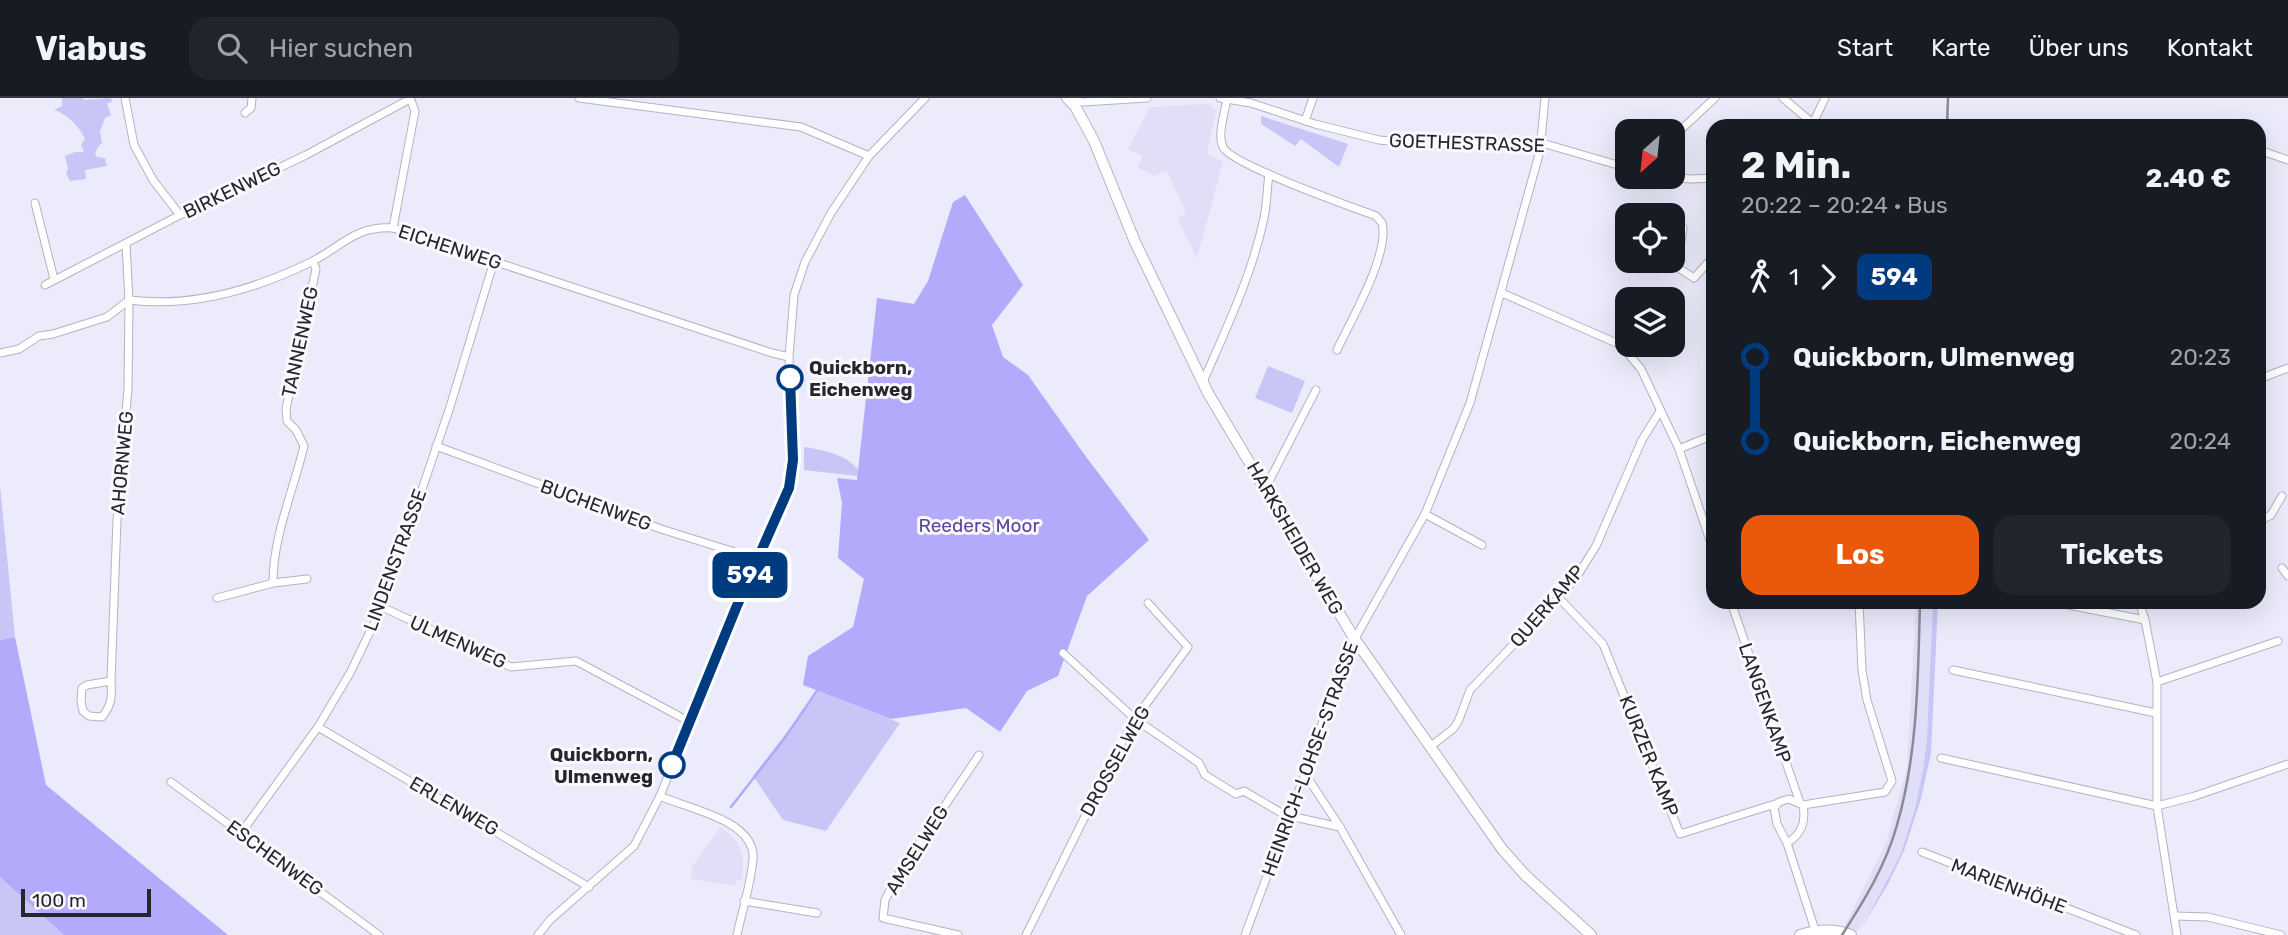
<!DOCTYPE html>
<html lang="de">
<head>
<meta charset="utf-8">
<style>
	:root { --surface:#171b24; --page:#20242c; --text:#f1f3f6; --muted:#9ea1a6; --line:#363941; --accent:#ea580c }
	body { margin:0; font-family:Rubik,sans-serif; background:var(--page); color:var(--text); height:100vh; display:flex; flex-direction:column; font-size:26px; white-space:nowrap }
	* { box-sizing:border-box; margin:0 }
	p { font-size:23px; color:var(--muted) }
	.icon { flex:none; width:38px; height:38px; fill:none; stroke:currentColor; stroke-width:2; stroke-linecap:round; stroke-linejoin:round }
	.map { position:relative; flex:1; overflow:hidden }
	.drawer { position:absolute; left:1706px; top:21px; width:560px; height:490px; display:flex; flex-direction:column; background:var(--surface); border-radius:21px; box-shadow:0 7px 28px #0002 }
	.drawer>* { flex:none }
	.badge { padding:0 14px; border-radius:10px; font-size:24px; line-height:46px }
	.needle { width:46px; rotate:207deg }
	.tools { position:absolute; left:1615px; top:21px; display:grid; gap:14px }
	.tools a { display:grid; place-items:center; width:70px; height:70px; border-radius:14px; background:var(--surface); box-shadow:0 7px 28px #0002; font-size:35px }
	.scale { position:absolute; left:21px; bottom:18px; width:130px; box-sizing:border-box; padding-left:7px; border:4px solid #27262d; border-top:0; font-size:19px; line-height:24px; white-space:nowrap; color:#27262d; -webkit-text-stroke:5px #fafafe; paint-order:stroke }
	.map>.badge { position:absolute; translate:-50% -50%; box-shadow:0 0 0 4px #fff }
	.legs { display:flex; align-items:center; gap:10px; height:77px; padding:0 35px; font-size:23px }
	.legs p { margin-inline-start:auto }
	.head { display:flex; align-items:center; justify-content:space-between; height:119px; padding:0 35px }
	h1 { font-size:38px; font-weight:700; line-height:52px }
	.primary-button { display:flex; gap:14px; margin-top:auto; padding:14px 35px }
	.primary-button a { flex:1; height:80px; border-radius:21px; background:var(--accent); color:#fff; font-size:28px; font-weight:700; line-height:80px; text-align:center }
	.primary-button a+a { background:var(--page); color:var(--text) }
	ul { padding:0 35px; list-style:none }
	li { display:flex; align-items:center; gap:24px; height:84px; font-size:26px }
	li i { display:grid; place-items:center; width:10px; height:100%; margin:0 9px; background:currentColor }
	li i::after { content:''; width:18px; height:18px; margin:-9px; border:5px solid; border-radius:50%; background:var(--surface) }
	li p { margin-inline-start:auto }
	li:first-child i { background:linear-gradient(#0000 50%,currentColor 0) }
	li:last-child i { background:linear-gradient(currentColor 50%,#0000 0) }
	header { display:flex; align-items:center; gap:42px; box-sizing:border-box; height:98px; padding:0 35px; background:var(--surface); border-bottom:2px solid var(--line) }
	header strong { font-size:33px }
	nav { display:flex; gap:38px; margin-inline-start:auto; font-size:24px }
	.search { width:490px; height:63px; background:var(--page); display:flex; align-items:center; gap:18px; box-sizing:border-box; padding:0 24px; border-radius:21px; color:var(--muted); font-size:26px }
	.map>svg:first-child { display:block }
</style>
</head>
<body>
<header>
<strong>Viabus</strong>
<div class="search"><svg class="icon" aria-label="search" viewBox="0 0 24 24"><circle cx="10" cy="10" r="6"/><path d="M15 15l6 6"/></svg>Hier suchen</div>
<nav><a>Start</a><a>Karte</a><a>Über uns</a><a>Kontakt</a></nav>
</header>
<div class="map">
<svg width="2288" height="837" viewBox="0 0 2288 837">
	<rect width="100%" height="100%" fill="#ecebfc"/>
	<g fill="#e1dff8">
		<polygon points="1205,6 1211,7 1216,13 1207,55 1223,64 1197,160 1177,120 1186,115 1167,73 1154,78 1138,70 1142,58 1128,51 1150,9"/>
		<polygon points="1916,504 1933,504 1927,640 1923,672 1915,711 1900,758 1885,788 1855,837 1840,837 1886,745 1907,670"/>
		<polygon points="721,729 736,742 743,759 743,774 741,782 736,782 735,788 691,781 692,769"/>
	</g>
	<g fill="#c9c5f6">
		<path d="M62,0H83L84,2L111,0L112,4L107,5L111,17L105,20L100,34L102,45L98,49L95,56L97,59L105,60L107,68L85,72L86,81L70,83L66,75L68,71L65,58L75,54H84L81,47L85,41C79,28 67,16 54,12L62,8Z"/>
		<polygon points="1261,18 1348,46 1339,69 1301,41 1295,48 1261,26"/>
		<polygon points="1268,268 1305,283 1292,315 1255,300"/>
		<path d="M804,349C823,352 847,356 859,373L857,378L804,372Z"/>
		<polygon points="0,388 15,539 0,542"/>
		<polygon points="1933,504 1938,504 1931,655 1921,701 1904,753 1888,786 1860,833 1900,758 1915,711 1923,672 1927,640"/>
		<polygon points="819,593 900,625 826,733 783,722 753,678"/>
		<polygon points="0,779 64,837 0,837"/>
	</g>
	<g fill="#b3aafb">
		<polygon points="965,97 1023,187 992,227 1003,259 1028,277 1084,356 1149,442 1087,498 1058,578 1027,593 1000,634 966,610 891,621 803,587 808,558 853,529 864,481 838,460 842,405 837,380 857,382 877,200 914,206 928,183 953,104"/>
		<polygon points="15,539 46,687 228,837 64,837 0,779 0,542"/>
	</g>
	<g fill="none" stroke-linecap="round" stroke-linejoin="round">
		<g stroke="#b1a9f9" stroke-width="2.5">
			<polyline points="825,581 842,567 876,556 905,510 911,483 905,456 894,430 889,393 887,363 899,331 902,301 893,242"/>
			<polyline points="731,709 784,641 823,584"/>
		</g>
		<g stroke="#b3b2c2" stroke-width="9">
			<g id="street">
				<polyline points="125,0 134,47 153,82 180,117"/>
				<polyline points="579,0 801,29 869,58"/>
				<polyline points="1220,0 1251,5 1315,26 1379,42 1431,47 1480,43 1542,45 1628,70"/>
				<polyline points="1783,0 1816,28"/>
				<path d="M1227,1C1225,14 1217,37 1223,49C1230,66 1352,109 1376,118L1382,125C1390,156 1351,222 1337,252"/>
				<polyline points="1070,2 1083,4 1147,0"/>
				<polyline points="245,15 251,10 252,0"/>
				<polyline points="1305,23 1313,0"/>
				<polyline points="1813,25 1825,0"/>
				<polyline points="1673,39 1715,0"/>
				<polyline points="2259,52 2288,62"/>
				<polyline points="1670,79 1691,81 1713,80"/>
				<polyline points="35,105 54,181"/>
				<polyline points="393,130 415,13 410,0"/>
				<polyline points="1683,130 1677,169 1694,180 1713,159"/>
				<polyline points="45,187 180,117 306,57 410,1"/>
				<polyline points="1502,195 1621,247 1641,271 1679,351 1713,451"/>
				<path d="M0,255L19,251L39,238L53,236L107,219L129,202C193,210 254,192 311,164C343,148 354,128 393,130L772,255L789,259"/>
				<polyline points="2259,281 2288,270"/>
				<path d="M1203,284C1226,231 1252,177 1264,120C1267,105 1267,90 1269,76"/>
				<polyline points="436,348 661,431 757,461"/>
				<polyline points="1679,351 1713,337"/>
				<polyline points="1265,391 1316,292"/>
				<polyline points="1425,416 1482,447"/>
				<polyline points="2259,423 2271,417 2282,398"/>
				<polyline points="2282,470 2288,478"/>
				<path d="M273,485C273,438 293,394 304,348L296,332L287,323L286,311L316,171L313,163"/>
				<polyline points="217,500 273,485 307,481"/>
				<polyline points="1559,500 1603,546 1680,736 1775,706"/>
				<polyline points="1731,504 1800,705"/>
				<polyline points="2053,504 2145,522"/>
				<polyline points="2139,504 2145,522 2157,584 2157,708 2177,837"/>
				<polyline points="382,509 511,569 576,563 690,624"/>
				<polyline points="1063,555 1135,621 1199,665 1205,677 1236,696 1244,693 1285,717 1340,729"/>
				<polyline points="1953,572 2156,615"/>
				<path d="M111,583C112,598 112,607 102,619L89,618L83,613L81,603L82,590L87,587L111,583L117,422L128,290L129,202L126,147"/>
				<polyline points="2157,584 2278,543"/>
				<polyline points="318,629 589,789"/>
				<polyline points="1431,648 1453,631 1458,624 1470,592 1574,483 1596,448 1642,342 1660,313"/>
				<polyline points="1941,660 2157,708 2195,698 2288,666"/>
				<polyline points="1305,676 1340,729 1401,837"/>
				<polyline points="171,684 379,837"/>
				<path d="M660,698C688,711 756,722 753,761C751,786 742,813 737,837"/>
				<path d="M1789,701L1803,707C1806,724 1802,736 1787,745L1777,726L1774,710L1779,704Z"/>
				<polyline points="1803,707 1885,694 1892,683 1867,602 1862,572 1859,504"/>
				<polyline points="241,735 318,629 350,575 382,509 450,309 494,163"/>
				<polyline points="1787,745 1815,832"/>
				<polyline points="1922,754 2136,837"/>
				<polyline points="744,803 817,815"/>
				<polyline points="2175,818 2208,819 2281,837"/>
				<polyline points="538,837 550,822 634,748 660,698 736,510 789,390 793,362 789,259 794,197 805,164 831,115 869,58 925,0"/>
				<polyline points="958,837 883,820 885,802 898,777 979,657"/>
				<polyline points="1026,837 1121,646 1135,621 1188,549 1148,505"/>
				<polyline points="1245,837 1305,676 1344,560 1425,416 1470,305 1540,53 1545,0"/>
			</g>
		</g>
		<g stroke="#b3b2c2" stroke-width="12">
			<g id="secondary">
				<polyline points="1067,0 1075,8 1094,43 1135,144 1208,295 1354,540 1502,751 1525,777 1591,837"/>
				<path d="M1800,837C1816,832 1834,830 1851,837"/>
			</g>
		</g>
		<use href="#street" stroke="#fff" stroke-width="7"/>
		<use href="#secondary" stroke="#fff" stroke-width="10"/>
		<g stroke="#8b8a96" stroke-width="2.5">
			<polyline points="1947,28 1948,0"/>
			<path d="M1842,837C1864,803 1886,767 1897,727C1918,655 1918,578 1920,504"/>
		</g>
	</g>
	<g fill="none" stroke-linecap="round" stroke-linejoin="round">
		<g stroke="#fff" stroke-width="16">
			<polyline id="line-1" points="672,667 736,510 789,390 793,362 790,280"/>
		</g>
		<use href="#line-1" stroke="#003b80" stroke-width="10"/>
	</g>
	<g fill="#fff" stroke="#003b80" stroke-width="3.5">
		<circle cx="790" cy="280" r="12"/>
		<circle cx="672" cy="667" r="12"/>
	</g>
	<g text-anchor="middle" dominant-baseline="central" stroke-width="6" stroke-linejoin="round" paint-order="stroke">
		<g font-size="19" fill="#27262d" stroke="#fafafe">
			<text transform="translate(1467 45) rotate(2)">GOETHESTRASSE</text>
			<text transform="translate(232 92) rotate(-26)">BIRKENWEG</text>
			<text transform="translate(450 149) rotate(18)">EICHENWEG</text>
			<text transform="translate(300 244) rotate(-78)">TANNENWEG</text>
			<text transform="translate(122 365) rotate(-85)">AHORNWEG</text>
			<text transform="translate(596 407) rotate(20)">BUCHENWEG</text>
			<text transform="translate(1295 440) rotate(60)">HARKSHEIDER WEG</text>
			<text transform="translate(395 462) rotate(-70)">LINDENSTRASSE</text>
			<text transform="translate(1547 508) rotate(-49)">QUERKAMP</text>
			<text transform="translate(458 544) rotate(24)">ULMENWEG</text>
			<text transform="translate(1765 605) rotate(71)">LANGENKAMP</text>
			<text transform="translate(1649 658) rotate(68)">KURZER KAMP</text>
			<text transform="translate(1310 661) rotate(-70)">HEINRICH-LOHSE-STRASSE</text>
			<text transform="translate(1115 663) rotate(-61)">DROSSELWEG</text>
			<text transform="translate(454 708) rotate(30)">ERLENWEG</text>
			<text transform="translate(917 752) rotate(-58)">AMSELWEG</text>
			<text transform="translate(275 760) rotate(36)">ESCHENWEG</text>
			<text transform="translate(2009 788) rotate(21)">MARIENHÖHE</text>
		</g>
		<g font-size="19" font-weight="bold" fill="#27262d" stroke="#fafafe" text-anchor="start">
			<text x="809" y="269">Quickborn,<tspan x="809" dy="22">Eichenweg</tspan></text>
			<text x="653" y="656" text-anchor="end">Quickborn,<tspan x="653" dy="22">Ulmenweg</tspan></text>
		</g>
		<g font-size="19" fill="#5745a1" stroke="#fafafe">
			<text x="979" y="427">Reeders Moor</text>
		</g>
	</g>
</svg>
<div class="tools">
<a><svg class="needle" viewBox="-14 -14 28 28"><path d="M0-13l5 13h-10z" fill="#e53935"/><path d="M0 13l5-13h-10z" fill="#9ea1a6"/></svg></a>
<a><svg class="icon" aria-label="locate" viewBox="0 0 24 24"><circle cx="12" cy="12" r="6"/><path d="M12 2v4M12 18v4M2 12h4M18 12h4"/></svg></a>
<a><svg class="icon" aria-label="layers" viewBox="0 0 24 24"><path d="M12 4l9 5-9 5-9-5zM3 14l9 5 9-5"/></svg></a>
</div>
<div class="scale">100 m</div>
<b class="badge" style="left:750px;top:477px;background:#003b80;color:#fff">594</b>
<section class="drawer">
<div class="head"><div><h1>2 Min.</h1><p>20:22 – 20:24 · Bus</p></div><b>2.40 €</b></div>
<div class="legs"><svg class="icon" aria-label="walk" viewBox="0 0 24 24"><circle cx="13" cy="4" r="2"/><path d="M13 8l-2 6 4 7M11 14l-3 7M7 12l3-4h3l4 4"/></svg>1<svg class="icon" aria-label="forward" viewBox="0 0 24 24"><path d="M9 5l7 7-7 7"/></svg><b class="badge" style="background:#003b80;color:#fff">594</b></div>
<ul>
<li><i style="color:#003b80"></i><b>Quickborn, Ulmenweg</b><p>20:23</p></li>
<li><i style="color:#003b80"></i><b>Quickborn, Eichenweg</b><p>20:24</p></li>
</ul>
<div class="primary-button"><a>Los</a><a>Tickets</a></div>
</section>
</div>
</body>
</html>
